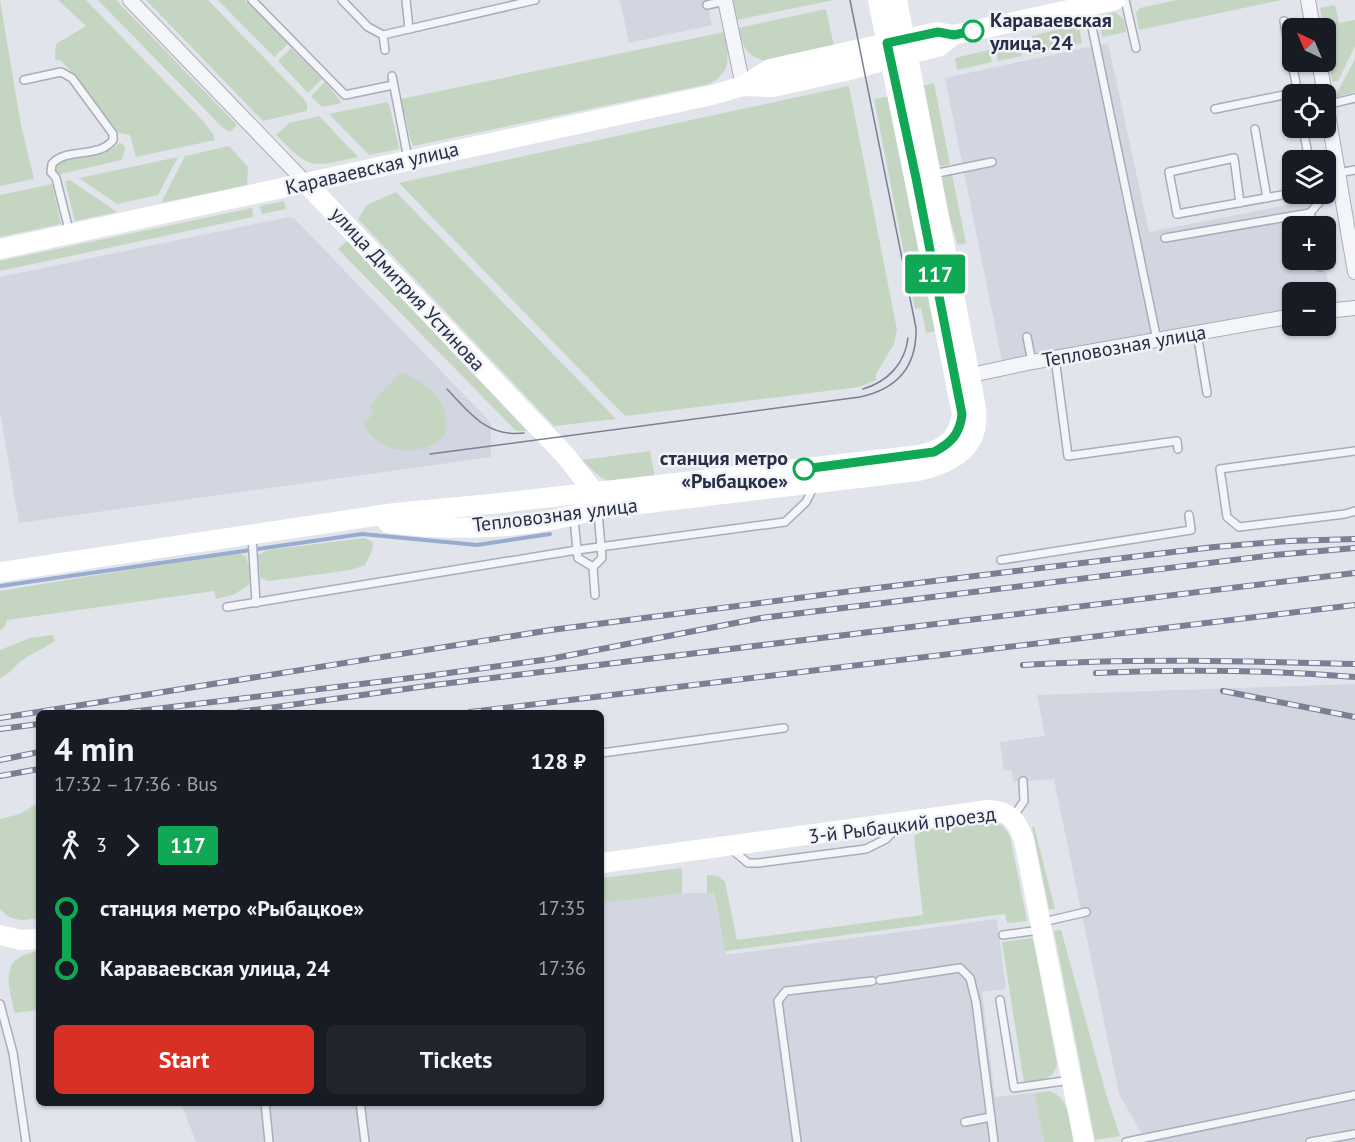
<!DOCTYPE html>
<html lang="en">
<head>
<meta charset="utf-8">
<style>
	:root { --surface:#171b24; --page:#20242c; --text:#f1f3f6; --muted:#9ea1a6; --accent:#d93025 }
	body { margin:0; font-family:"PT Sans",sans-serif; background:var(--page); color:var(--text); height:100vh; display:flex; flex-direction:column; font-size:22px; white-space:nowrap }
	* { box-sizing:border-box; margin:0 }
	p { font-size:20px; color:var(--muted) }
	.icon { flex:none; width:33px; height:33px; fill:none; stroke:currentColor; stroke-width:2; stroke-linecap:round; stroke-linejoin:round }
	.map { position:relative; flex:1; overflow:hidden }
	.drawer { position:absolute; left:36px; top:710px; width:568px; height:396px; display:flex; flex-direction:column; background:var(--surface); border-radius:9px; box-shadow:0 2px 4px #0004 }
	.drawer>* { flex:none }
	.badge { padding:0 12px; border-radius:4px; font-size:21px; line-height:39px }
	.needle { width:39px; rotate:316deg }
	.buttons { position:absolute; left:1282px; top:18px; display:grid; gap:12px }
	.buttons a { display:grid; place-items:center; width:54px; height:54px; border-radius:9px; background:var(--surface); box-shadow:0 2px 4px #0004; font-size:30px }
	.map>.badge { position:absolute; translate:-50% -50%; box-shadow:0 0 0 3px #fff }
	.legs { display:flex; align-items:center; gap:9px; height:66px; padding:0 18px; font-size:20px }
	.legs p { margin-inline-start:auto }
	.overview { display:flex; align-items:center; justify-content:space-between; height:102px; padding:0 18px }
	h1 { font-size:33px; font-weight:700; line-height:45px }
	.action { display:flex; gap:12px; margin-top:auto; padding:12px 18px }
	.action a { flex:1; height:69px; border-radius:9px; background:var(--accent); color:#fff; font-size:24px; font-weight:700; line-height:69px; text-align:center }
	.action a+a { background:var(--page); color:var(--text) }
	ul { padding:0 18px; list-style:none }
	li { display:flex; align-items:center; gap:21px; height:60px; font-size:22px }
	li i { display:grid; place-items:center; width:9px; height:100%; margin:0 8px; background:currentColor }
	li i::after { content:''; width:15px; height:15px; margin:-8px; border:4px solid; border-radius:50%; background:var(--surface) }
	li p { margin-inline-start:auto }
	li:first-child i { background:linear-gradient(#0000 50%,currentColor 0) }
	li:last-child i { background:linear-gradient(currentColor 50%,#0000 0) }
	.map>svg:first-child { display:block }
</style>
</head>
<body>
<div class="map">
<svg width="1355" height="1142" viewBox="0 0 1355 1142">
	<rect width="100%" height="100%" fill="#e1e4eb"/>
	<g fill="#d2d6e0">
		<polygon points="620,0 707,0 712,25 629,43"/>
		<polygon points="1108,43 1149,232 1313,200 1318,226 1293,226 1293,260 1324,260 1332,302 1326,303 1326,292 1293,292 1293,309 1002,361 945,78"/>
		<polygon points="289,217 294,218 491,423 491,457 19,523 0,411 0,277"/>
		<polygon points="1355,684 1355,1142 1144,1142 1142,1134 1119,1094 1054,779 1014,782 1011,770 1004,770 1000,742 1045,736 1037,695"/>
		<polygon points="674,893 713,893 726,955 997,919 1006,989 982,992 995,1097 1034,1093 1044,1142 196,1142 181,1103 602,1102 602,903"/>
	</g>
	<g fill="#c4d6c1">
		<polygon points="0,0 21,125 34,179 0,186"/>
		<polygon points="58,0 86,0 201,119 213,134 215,140 136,157 130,135 119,133 70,70 61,61 55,59 56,44 86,26"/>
		<polygon points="98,0 116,0 237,125 230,132 223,128"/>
		<polygon points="146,0 208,0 304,99 307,104 307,111 263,121"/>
		<polygon points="218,0 245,0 288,44 274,57"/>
		<polygon points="733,0 834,0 736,20"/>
		<polygon points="1177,0 1282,0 1139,30 1136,13 1140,8"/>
		<polygon points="1335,5 1339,23 1355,20 1355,46 1338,81 1332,82 1326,44 1326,28 1323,28 1320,8"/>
		<path d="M826,9L834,46L765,61C746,56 742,45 738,28Z"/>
		<polygon points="1115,12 1124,20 1126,32 1102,37 1099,17"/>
		<polygon points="1079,24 1082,43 1028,55 1026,46 1033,45 1032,36"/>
		<path d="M724,32C728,55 734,71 709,84L413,146L410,138L401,99Z"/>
		<polygon points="1011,46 1012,49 1020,47 1022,56 998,61 996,49"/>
		<polygon points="291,48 322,79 308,93 278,61"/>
		<polygon points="989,50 992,62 957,70 955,58"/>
		<polygon points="1355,59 1355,92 1334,98"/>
		<polygon points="325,82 342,103 322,107 311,96"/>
		<polygon points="934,83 950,164 943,166 936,164 921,86"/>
		<polygon points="849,86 897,330 894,344 876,374 876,380 859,387 625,416 399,183"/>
		<polygon points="891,96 937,331 926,333 921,308 915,309 874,99"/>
		<polygon points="387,102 390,107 399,149 369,155 329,114"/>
		<path d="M319,116L358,157C310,167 312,171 276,135L289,123Z"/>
		<polygon points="120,143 123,144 125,148 122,160 56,175 54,166 57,161 111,150"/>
		<polygon points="229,146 248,167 247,185 161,203 185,156"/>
		<polygon points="178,157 158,195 117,204 79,178"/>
		<polygon points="952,174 966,243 958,245 944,202 939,180"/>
		<polygon points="70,180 117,212 75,221 65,181"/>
		<polygon points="52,184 61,224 0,237 0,195"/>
		<polygon points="396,192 616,419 554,426 358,219 367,205"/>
		<polygon points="284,201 286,209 262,214 260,206"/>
		<polygon points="252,208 253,217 0,271 0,261"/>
		<polygon points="347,241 527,431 516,431 338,249"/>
		<path d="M400,373C409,374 414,378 422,383C441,396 448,410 446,433C442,437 437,443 432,445C406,457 376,449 363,424L374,413L369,406Z"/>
		<path d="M650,451L655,478C614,483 612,491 582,460Z"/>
		<polygon points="364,538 373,542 372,551 365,565 351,570 269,581 260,578 258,555 268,550"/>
		<polygon points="237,552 246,557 250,570 249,585 233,595 216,599 214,591 7,620 5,626 0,631 0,591"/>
		<path d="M53,635L55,641C44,649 29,654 20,662C12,669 10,674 0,678V650L30,638Z"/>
		<path d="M39,802V918C23,921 11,922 0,909V819L20,814Z"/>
		<polygon points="993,819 1003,826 1010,836 1027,921 1007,923 1005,914 725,951 714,893 707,893 707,875 718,876 725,882 737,940 923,915 914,837 921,831"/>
		<polygon points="1034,826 1055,909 1049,909 1032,827"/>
		<polygon points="682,868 682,893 602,903 602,878"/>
		<polygon points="1061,930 1106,1094 1120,1136 1095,1140 1054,931"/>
		<path d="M1033,938L1057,1064C1053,1081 1040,1081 1024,1083L1002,942Z"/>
		<path d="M39,951V1010L15,1013C7,980 0,957 39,951Z"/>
		<path d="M1050,1091C1071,1099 1070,1123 1074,1142H1044L1034,1093Z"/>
	</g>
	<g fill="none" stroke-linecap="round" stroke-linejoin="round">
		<polyline stroke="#99abcf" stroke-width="4" points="0,586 362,534 477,545 550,534"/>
		<g stroke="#a9adb9" stroke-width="10">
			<g id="lane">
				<polyline points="252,0 345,95 393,85"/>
				<polyline points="342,0 368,27 383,35 535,0"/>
				<polyline points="406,0 409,29"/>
				<polyline points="1125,0 1136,48"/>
				<polyline points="707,5 725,1"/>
				<polyline points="1088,8 1157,340"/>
				<polyline points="1284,21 1298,94"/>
				<polyline points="383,35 385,50"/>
				<polyline points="392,76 408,159"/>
				<path d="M24,80L61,72L72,78L113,134V140C99,159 66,147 52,164L51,172L56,178L70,234"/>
				<polyline points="1326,105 1355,98"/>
				<polyline points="1215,109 1323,87"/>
				<polyline points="1303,128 1309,160"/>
				<polyline points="1255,129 1267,198"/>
				<polyline points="1338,173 1355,170"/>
				<polyline points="933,174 992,162"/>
				<polyline points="1326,187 1340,184"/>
				<path d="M1240,203L1234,158L1169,172L1177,214C1215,207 1254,200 1293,193"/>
				<polyline points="1313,226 1310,213 1326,194"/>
				<polyline points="1165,238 1310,213"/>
				<polyline points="1319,260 1320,267"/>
				<polyline points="1197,333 1207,393"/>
				<polyline points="1027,337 1032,362"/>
				<polyline points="1055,358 1068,456 1177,441 1178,449"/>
				<polyline points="1355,451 1220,469 1227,517 1239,527 1345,514 1355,511"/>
				<polyline points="252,536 256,603"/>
				<polyline points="1001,560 1191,530 1189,515"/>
				<polyline points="593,567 578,558 577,550 785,522 806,502 813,488"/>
				<polyline points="595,595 593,567 602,558 598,512"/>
				<polyline points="227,607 577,550 574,519"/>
				<polyline points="602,753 784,728"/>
				<polyline points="1013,817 1024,801 1023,781"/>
				<polyline points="730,848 748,863 758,863 866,849 886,839 898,827"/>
				<polyline points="1043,922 1086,912"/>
				<polyline points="1003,935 1040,930"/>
				<polyline points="880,980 960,968 970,978 976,1002 994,1142"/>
				<polyline points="1000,1000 1014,1088 1071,1080"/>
				<polyline points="0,1004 13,1053 26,1142"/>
				<polyline points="265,1102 269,1142"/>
				<polyline points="360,1102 365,1142"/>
				<polyline points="965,1122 991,1117"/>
				<polyline points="797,1142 778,1001 786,991 872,981"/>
				<polyline points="1126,1142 1355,1095"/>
				<polyline points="1310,1142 1355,1134"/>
			</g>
		</g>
		<g stroke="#a9adb9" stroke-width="16">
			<g id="street">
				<polyline points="130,0 306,183"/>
				<polyline points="725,0 743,86"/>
				<polyline points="1308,0 1313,28"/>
				<polyline points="1319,62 1325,94"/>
				<polyline points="1326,103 1355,272"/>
				<polyline points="1326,311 1355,308"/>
				<polyline points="962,377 1032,362 1293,316"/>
			</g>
		</g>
		<use href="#lane" stroke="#f4f5f9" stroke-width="7"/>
		<use href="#street" stroke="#f4f5f9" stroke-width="14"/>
		<g stroke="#fff" stroke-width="20">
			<polyline points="743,86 770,69 937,32 953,35 1115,0"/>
			<polyline points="306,183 565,455 595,493 597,504"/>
			<path d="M0,249C238,199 474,145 712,95L743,86L773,87L845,71L940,46L953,35"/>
			<path d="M388,523C457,532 532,529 598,509L918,471C952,463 981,448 976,408L897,0"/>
			<path d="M0,572L395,513L491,504L919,455C944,450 959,439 962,414L878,0"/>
			<path d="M602,863L989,810C1010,811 1017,821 1024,840L1084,1142"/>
			<polyline points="0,935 21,940 39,939"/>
		</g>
		<g stroke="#798096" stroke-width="1.5">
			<path d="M447,389C470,413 486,437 524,433"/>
			<path d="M863,389C887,382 905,364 908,338"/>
			<path d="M430,454L860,397C897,389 917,367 916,328L850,0"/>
		</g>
		<g stroke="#798096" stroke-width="6">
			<g id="rail">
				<path d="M1023,665C1134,658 1244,661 1355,664"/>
				<path d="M1096,673C1183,669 1268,670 1355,677"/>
				<polyline points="1223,691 1355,717"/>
				<polyline points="130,712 427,676 550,659 761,618 1274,555 1355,548"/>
				<polyline points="239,712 434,685 1355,573"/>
				<polyline points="470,712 1355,605"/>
				<polyline points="0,718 551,630 852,591 1214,547 1289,541 1355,539"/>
				<polyline points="0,729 39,724"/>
				<polyline points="0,760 39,752"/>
				<polyline points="0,776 39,769"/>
			</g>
		</g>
		<use href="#rail" stroke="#f1f3f8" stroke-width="4" stroke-dasharray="11" stroke-linecap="butt"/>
	</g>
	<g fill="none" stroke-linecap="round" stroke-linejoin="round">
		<g stroke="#fff" stroke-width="14">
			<path id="line-1" d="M804,469L934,452C951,443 960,434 962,414L916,178L887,43L938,32L954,35L973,31"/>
		</g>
		<use href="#line-1" stroke="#10a855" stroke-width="9"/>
	</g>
	<g fill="#fff" stroke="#10a855" stroke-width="3">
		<circle cx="973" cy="31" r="10"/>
		<circle cx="804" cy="469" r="10"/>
	</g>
	<g text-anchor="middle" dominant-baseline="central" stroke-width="5" stroke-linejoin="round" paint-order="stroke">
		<g font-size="20" font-weight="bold" fill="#272e45" stroke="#f1f3f8" text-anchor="start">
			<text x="990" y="20">Караваевская<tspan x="990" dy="23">улица, 24</tspan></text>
			<text x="788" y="458" text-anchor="end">станция метро<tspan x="788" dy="23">«Рыбацкое»</tspan></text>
		</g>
		<g font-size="20" fill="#272e45" stroke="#f1f3f8">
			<text transform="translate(372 168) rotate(-13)">Караваевская улица</text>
			<text transform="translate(408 289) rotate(47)">улица Дмитрия Устинова</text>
			<text transform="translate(1124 346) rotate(-10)">Тепловозная улица</text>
			<text transform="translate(555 515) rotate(-7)">Тепловозная улица</text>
			<text transform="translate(902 825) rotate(-7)">3-й Рыбацкий проезд</text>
		</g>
	</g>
</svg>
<div class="buttons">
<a><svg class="needle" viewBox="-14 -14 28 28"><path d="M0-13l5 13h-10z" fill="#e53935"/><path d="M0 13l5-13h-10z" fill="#9ea1a6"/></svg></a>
<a><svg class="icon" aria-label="locate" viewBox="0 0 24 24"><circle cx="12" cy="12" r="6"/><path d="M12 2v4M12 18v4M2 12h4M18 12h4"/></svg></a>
<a><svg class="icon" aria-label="layers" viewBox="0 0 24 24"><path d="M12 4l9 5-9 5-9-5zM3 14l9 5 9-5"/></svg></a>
<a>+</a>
<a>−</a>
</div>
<b class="badge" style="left:935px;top:274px;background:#10a855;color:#fff">117</b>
<section class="drawer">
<div class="overview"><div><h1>4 min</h1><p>17:32 – 17:36 · Bus</p></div><b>128 ₽</b></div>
<div class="legs"><svg class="icon" aria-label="walk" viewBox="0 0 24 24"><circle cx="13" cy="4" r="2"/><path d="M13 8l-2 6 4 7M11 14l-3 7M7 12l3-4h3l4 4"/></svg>3<svg class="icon" aria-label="forward" viewBox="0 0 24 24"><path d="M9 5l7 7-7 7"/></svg><b class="badge" style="background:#10a855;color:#fff">117</b></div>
<ul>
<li><i style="color:#10a855"></i><b>станция метро «Рыбацкое»</b><p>17:35</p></li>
<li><i style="color:#10a855"></i><b>Караваевская улица, 24</b><p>17:36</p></li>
</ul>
<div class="action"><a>Start</a><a>Tickets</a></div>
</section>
</div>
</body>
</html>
